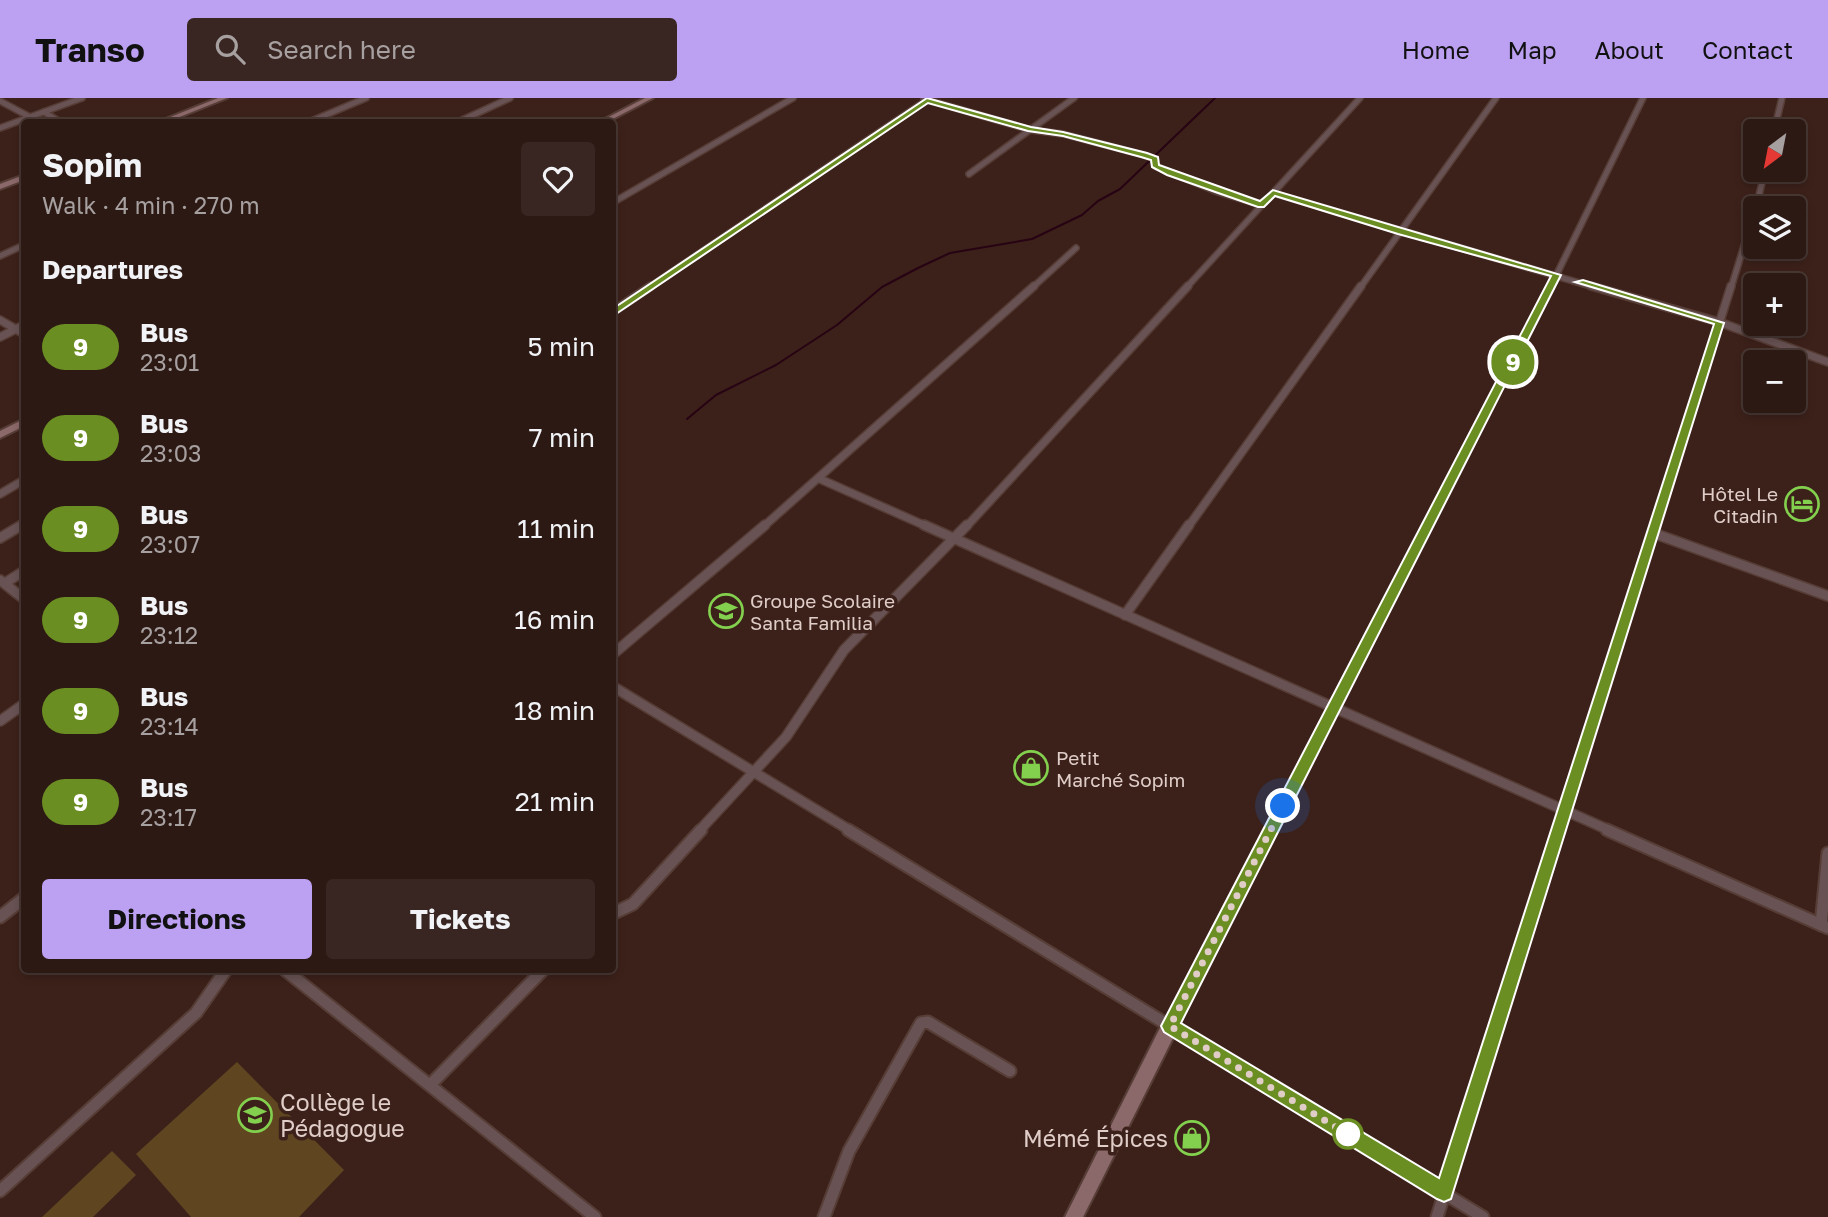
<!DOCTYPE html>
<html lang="en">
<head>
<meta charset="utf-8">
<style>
	:root { --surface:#2d1914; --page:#392622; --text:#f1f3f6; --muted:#a7a0a0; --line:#483834; --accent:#bca0f2 }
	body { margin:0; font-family:"Golos Text",sans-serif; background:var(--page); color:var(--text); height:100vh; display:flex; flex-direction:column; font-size:26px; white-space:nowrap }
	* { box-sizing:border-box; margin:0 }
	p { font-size:23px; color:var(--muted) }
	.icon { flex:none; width:38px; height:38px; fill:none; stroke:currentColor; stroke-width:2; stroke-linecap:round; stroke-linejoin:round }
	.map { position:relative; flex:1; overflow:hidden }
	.drawer { position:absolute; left:21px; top:21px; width:595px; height:854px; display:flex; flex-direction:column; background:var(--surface); border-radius:7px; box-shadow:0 4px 10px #0003,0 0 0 2px var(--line) }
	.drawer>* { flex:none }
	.badge { padding:0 14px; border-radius:23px; font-size:24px; line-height:46px }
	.needle { width:46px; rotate:212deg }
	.controls { position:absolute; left:1743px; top:21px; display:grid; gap:14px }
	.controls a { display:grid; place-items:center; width:63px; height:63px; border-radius:7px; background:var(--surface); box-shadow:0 4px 10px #0003,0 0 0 2px var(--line); font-size:35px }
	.you { position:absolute; width:35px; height:35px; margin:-18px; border:5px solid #fff; border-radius:50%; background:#1a73e8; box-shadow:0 0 0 10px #1a73e833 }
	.map>.badge { position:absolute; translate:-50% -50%; box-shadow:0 0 0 4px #fff }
	h2 { padding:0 21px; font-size:26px; line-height:63px }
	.round { display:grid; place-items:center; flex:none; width:74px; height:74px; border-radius:7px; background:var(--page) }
	.summary { display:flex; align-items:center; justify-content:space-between; height:119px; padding:0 21px }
	h1 { font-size:33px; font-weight:700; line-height:52px }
	.action { display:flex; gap:14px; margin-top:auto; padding:14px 21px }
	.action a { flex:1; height:80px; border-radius:7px; background:var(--accent); color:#111; font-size:28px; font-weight:700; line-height:80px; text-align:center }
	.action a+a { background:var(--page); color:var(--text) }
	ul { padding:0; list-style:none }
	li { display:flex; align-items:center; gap:21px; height:91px; padding:0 21px }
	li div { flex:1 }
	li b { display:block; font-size:26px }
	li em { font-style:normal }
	li .badge { min-width:77px; font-weight:700; text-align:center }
	header { display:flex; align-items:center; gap:42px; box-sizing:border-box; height:98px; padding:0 35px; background:var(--accent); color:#111 }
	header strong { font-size:33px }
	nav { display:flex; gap:38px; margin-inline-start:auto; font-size:24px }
	.search { width:490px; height:63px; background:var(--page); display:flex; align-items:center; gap:18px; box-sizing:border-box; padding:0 24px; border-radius:7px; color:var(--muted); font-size:26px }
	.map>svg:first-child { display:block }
</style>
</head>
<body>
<header>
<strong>Transo</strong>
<div class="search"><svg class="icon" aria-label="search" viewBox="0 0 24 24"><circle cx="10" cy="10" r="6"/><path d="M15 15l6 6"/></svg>Search here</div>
<nav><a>Home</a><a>Map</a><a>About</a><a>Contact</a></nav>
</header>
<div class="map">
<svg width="1828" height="1119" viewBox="0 0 1828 1119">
	<rect width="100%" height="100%" fill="#3c211a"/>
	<g fill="#5f4620">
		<polygon points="237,964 344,1072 299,1119 191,1119 136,1056"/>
		<polygon points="112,1053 136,1077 93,1119 42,1119"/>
	</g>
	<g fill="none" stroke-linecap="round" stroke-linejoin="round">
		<polyline stroke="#270313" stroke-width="2" points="687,321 716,297 776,267 837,227 882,189 918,170 950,155 1032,141 1082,117 1098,103 1120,91 1215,0"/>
		<g stroke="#563d36" stroke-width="8">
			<g id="street-far3">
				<polyline points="924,1 1031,32 1063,36 1144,57 1155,61 1155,68 1218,94 1261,107"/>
				<polyline points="0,3 30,19"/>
				<polyline points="44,14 60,24"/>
				<polyline points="309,24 366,0"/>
				<polyline points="458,24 510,0"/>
				<polyline points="0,30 82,0"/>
				<polyline points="1774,33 1782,0"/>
				<polyline points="969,76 1074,0"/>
				<polyline points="1273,95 1597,190"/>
				<polyline points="612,105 793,0"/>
				<polyline points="1756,110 1765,72"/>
				<polyline points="0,158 24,147"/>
				<polyline points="648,190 930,0"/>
				<polyline points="1032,190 1076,150"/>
				<polyline points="1186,190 1360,0"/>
				<polyline points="1360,190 1496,0"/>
				<polyline points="1550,190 1643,0"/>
				<polyline points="1731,190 1755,112"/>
			</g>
		</g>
		<g stroke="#563d36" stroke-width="10">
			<g id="street-far2">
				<polyline points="1591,188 1719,224 1828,264"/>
				<polyline points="612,214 651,188"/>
				<polyline points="0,222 24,236"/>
				<polyline points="0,239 24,227"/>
				<polyline points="820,381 928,429"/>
				<polyline points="0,396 24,382"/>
				<polyline points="19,429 24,426"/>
				<polyline points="763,429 1034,188"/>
				<polyline points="966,429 1188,188"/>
				<polyline points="1188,429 1361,188"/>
				<polyline points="1427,429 1551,188"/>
				<polyline points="1655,429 1731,188"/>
			</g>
		</g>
		<g stroke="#563d36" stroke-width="12">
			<g id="street-far1">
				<polyline points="924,427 1611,733"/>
				<polyline points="1653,435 1828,498"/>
				<polyline points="0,440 22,427"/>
				<polyline points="0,482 24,501"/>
				<polyline points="5,485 24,473"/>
				<polyline points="1125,517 1189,427"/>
				<polyline points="612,557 765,427"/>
				<polyline points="612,588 851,733"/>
				<polyline points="0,623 24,606"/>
				<polyline points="699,733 786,639 844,552 967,427"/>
				<polyline points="1270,733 1428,427"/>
				<polyline points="1559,733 1655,427"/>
			</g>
		</g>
		<g stroke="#563d36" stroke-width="15">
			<g id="street">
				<polyline points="848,732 1483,1119"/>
				<polyline points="1607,732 1828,830"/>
				<polyline points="612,816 633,806 701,732"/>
				<polyline points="0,819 24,800"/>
				<polyline points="1821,827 1828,755"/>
				<polyline points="285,872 595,1119"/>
				<polyline points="1170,928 1271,732"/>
				<polyline points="430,987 543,872"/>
				<polyline points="0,1093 196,915 226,872"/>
				<polyline points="824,1119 849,1053 921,925 928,924 1010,973"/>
				<polyline points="1437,1119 1559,732"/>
			</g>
		</g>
		<g stroke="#563d36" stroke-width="4">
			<g id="secondary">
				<polygon points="218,0 227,0 167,24 158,24"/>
				<polygon points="645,0 653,0 607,24 599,24"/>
				<polygon points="24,77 24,82 0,91 0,86"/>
				<polygon points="24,321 24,328 0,340 0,333"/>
				<polygon points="1170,920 1176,922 1178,928 1176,934 1083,1119 1065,1119 1164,922"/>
			</g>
		</g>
		<use href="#street-far3" stroke="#685253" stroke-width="5"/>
		<use href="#street-far2" stroke="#685253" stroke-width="7"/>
		<use href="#street-far1" stroke="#685253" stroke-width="9"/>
		<use href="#street" stroke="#685253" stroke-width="11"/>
		<use href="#secondary" fill="#8b6869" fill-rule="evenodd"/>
	</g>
	<polygon fill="#6b8e23" stroke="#fff" stroke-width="2" points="927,0 1031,29 1063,34 1147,55 1158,59 1159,67 1260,103 1273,92 1561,177 1181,925 1439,1080 1714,226 1575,184 1583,182 1724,225 1451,1101 1444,1104 1437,1101 1164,934 1161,928 1551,178 1398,136 1275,98 1264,109 1258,109 1167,77 1152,69 1151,62 1141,59 1063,38 1028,33 928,5 616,216 608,214"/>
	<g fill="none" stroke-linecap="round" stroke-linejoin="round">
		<polyline stroke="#e0cdc8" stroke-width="7" stroke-dasharray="0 12.6" points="1283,708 1170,928 1352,1039 1348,1036"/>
	</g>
	<defs>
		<g id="hotel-ring" transform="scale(1.75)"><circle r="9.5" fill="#3c211a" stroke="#83d04e" stroke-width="1.5"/><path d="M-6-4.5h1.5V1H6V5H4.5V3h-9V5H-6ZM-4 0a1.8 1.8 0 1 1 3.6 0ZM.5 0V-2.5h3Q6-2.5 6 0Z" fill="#83d04e"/></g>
		<g id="school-ring" transform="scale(1.75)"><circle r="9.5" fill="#3c211a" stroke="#83d04e" stroke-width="1.5"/><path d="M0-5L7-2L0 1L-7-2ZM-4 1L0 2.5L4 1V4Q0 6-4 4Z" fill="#83d04e"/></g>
		<g id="shop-ring" transform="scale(1.75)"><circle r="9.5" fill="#3c211a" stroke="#83d04e" stroke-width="1.5"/><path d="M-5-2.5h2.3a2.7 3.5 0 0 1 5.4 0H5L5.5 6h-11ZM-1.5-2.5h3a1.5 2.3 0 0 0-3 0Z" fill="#83d04e"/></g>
	</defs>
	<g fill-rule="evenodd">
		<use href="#hotel-ring" x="1802" y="406"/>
		<use href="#school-ring" x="726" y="513"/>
		<use href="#shop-ring" x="1031" y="670"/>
		<use href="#school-ring" x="255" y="1017"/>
		<use href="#shop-ring" x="1192" y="1040"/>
	</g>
	<circle fill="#fff" stroke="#6b8e23" stroke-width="3.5" cx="1348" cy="1036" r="14"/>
	<g text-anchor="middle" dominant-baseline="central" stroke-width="7" stroke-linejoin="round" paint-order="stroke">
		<g font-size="19" fill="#e0cdc8" stroke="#3c211a" text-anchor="start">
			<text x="1778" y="395" text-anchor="end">Hôtel Le<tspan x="1778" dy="22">Citadin</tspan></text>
			<text x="750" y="502">Groupe Scolaire<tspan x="750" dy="22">Santa Familia</tspan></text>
			<text x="1056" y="659">Petit<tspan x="1056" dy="22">Marché Sopim</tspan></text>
		</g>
		<g font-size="23" fill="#e0cdc8" stroke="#3c211a" text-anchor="start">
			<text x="280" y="1004">Collège le<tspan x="280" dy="26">Pédagogue</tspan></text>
			<text x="1168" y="1040" text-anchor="end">Mémé Épices</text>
		</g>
	</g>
</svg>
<div class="controls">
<a><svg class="needle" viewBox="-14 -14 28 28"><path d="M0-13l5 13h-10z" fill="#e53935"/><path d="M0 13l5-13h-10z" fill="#a7a0a0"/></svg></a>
<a><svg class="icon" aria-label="layers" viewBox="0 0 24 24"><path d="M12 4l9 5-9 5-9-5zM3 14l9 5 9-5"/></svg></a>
<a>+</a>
<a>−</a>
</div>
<div class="you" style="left:1283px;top:708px"></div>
<b class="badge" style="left:1513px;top:264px;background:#6b8e23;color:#fff">9</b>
<section class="drawer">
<div class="summary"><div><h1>Sopim</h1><p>Walk · 4 min · 270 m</p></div><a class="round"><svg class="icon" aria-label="heart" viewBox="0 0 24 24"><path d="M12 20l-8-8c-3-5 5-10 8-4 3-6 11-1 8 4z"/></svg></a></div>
<h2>Departures</h2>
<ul>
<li><span class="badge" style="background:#6b8e23;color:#fff">9</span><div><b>Bus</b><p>23:01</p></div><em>5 min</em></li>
<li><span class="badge" style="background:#6b8e23;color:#fff">9</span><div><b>Bus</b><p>23:03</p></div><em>7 min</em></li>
<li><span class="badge" style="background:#6b8e23;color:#fff">9</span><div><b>Bus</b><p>23:07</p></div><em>11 min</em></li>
<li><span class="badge" style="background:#6b8e23;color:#fff">9</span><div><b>Bus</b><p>23:12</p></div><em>16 min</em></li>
<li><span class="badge" style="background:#6b8e23;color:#fff">9</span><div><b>Bus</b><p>23:14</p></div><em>18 min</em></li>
<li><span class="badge" style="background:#6b8e23;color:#fff">9</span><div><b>Bus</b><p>23:17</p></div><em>21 min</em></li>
</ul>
<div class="action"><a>Directions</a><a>Tickets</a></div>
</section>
</div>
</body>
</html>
